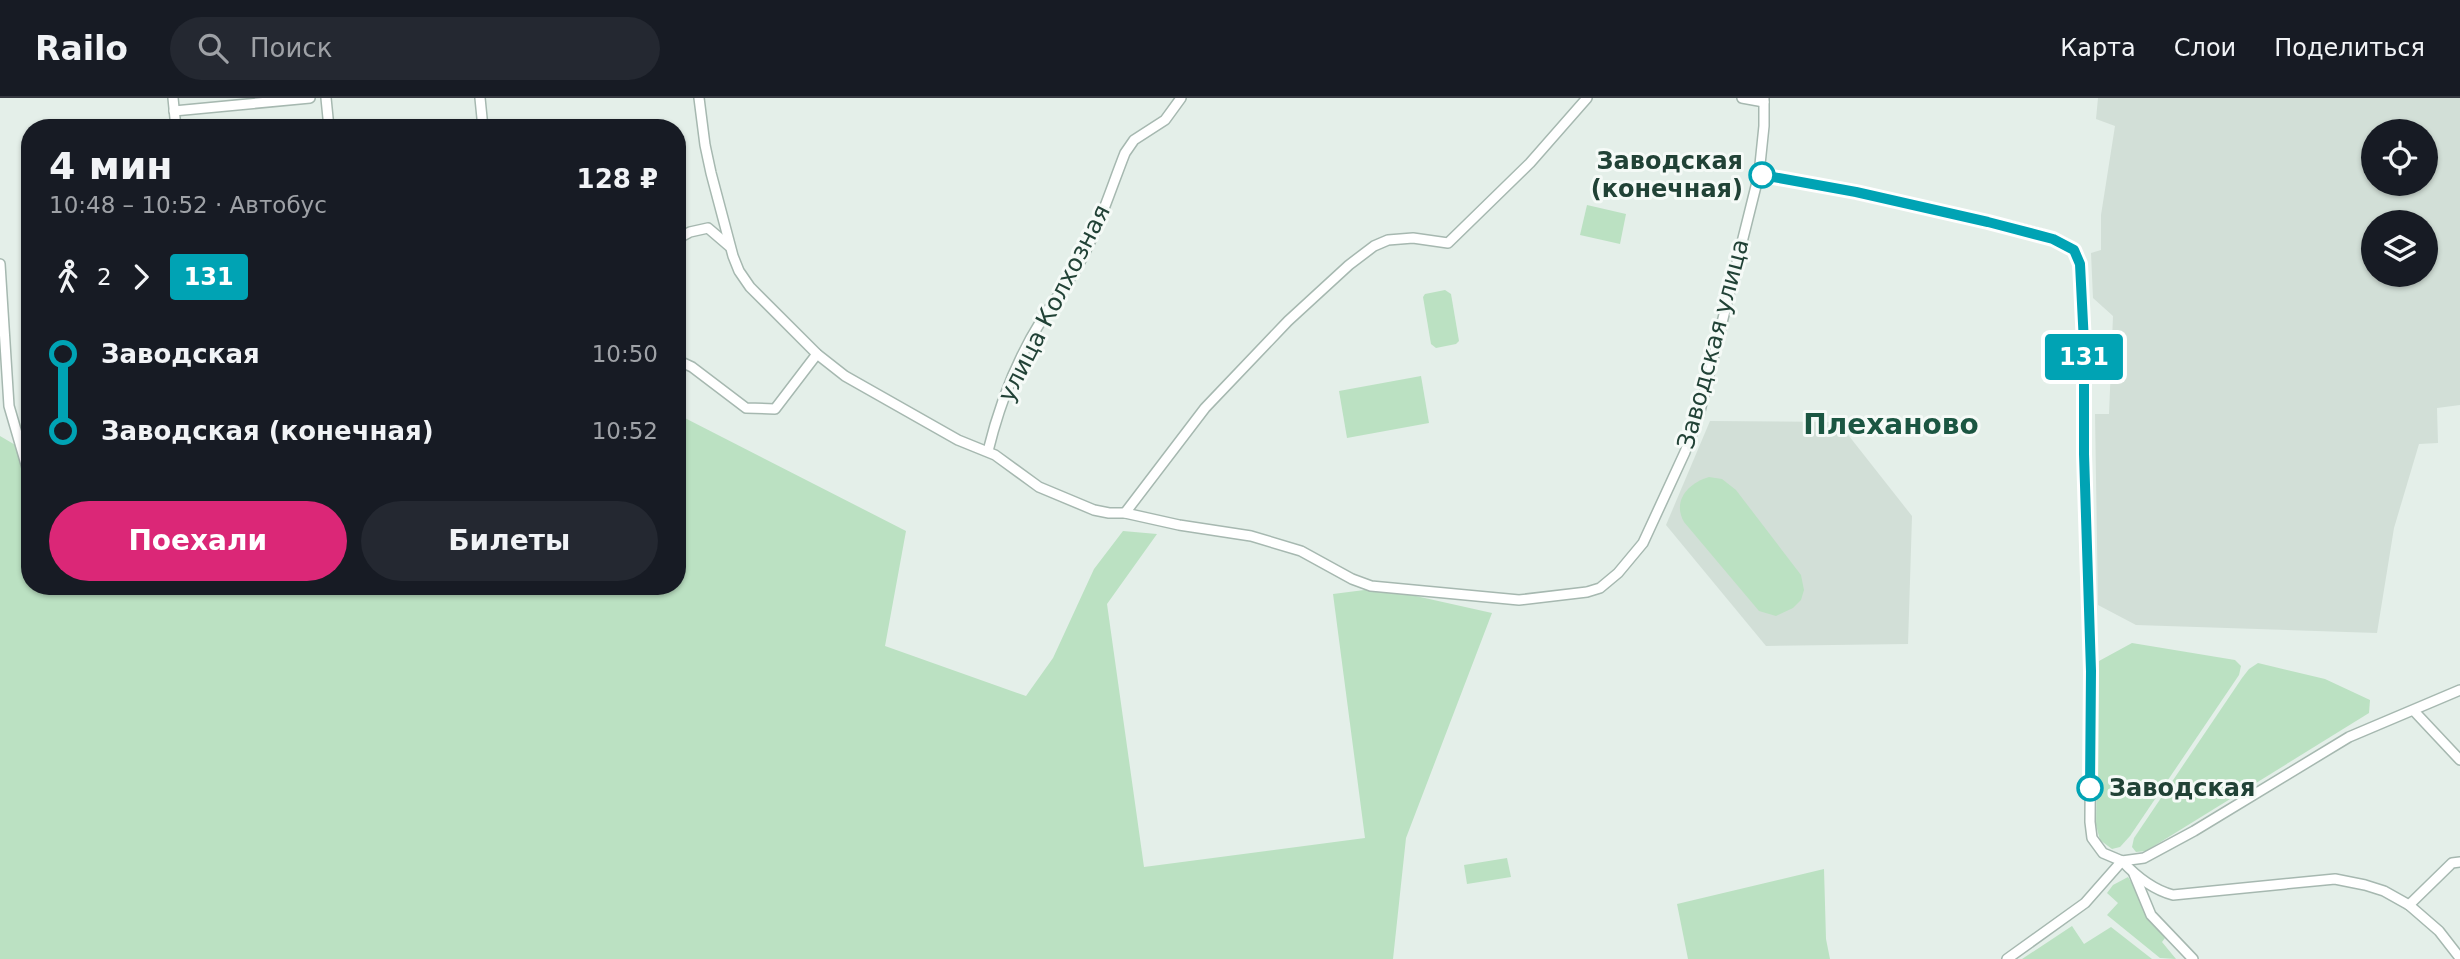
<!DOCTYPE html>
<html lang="ru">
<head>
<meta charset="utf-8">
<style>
	:root { --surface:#171b24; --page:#242831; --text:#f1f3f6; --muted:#9ea1a6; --line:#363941; --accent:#db2777 }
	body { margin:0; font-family:"DejaVu Sans",sans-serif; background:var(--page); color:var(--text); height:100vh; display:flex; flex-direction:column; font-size:26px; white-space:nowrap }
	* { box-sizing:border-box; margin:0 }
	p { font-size:23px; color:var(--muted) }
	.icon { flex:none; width:38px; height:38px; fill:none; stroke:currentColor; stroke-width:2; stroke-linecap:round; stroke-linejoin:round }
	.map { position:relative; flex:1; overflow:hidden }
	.drawer { position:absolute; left:21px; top:21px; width:665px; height:476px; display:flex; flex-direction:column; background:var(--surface); border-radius:28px; box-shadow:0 2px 5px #0004 }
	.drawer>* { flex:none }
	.badge { padding:0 14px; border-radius:5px; font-size:24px; line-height:46px }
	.controls { position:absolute; left:2361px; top:21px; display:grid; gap:14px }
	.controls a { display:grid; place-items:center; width:77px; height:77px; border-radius:50%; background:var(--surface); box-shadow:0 2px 5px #0004; font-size:35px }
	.map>.badge { position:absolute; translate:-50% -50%; box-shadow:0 0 0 4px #fff }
	.legs { display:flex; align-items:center; gap:10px; height:77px; padding:0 28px; font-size:23px }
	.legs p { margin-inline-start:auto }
	.headline { display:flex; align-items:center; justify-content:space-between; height:119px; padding:0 28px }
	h1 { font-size:38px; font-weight:700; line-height:52px }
	.button { display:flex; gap:14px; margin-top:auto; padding:14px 28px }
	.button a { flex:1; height:80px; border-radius:42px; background:var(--accent); color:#fff; font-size:28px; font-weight:700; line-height:80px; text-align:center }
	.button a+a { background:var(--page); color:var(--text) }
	ul { padding:0 28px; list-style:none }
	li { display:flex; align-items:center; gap:24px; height:77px; font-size:26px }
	li i { display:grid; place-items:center; width:10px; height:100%; margin:0 9px; background:currentColor }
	li i::after { content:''; width:18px; height:18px; margin:-9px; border:5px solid; border-radius:50%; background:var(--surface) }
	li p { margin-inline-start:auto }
	li:first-child i { background:linear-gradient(#0000 50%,currentColor 0) }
	li:last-child i { background:linear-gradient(currentColor 50%,#0000 0) }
	header { display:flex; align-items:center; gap:42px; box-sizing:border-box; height:98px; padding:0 35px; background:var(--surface); border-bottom:2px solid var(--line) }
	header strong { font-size:33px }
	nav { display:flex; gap:38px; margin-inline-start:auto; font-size:24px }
	.search { width:490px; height:63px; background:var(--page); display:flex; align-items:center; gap:18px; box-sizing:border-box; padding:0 24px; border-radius:38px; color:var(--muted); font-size:26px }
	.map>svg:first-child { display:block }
</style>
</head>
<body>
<header>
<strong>Railo</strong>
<div class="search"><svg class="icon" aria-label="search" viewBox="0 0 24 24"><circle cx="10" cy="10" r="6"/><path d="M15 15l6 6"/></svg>Поиск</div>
<nav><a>Карта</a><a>Слои</a><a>Поделиться</a></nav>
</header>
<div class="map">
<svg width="2460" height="861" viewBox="0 0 2460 861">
	<rect width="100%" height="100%" fill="#e4efe9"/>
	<g fill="#d2dfd7" fill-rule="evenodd">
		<path d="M2098,0H2460V307L2437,310L2438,345L2419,346L2394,430L2377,535L2136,527L2098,507L2095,316H2109L2113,218L2093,200L2091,155L2101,152V117L2115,28L2096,21ZM2373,33H2426V86H2373ZM2373,124H2426V177H2373Z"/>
		<polygon points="1710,323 1838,324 1912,418 1908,546 1766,548 1666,427"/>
	</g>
	<g fill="#bbe1c2">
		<polygon points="1587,107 1626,116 1620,146 1580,137"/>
		<polygon points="1445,192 1451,196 1459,243 1456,246 1436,250 1431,246 1423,199 1425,196"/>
		<polygon points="1421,278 1429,325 1347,340 1339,293"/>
		<polygon points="677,316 906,433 885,548 1026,598 1053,560 1094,471 1123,433 1157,436 1107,506 1144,769 1365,740 1333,496 1380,490 1492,515 1406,740 1393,861 0,861 0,338 17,348 30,348 30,488 677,488"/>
		<path d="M1709,379L1722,381L1736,392L1801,477L1804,492L1801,502L1793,510L1776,518L1759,513L1684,424C1672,403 1688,385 1709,379Z"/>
		<polygon points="2132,545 2235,562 2241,568 2239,577 2130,738 2120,749 2112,751 2100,742 2096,727 2099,563"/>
		<polygon points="2258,565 2325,581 2370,602 2369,615 2146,753 2136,754 2132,749 2134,740 2242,580 2249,571"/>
		<polygon points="1507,760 1511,779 1467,786 1464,767"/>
		<polygon points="1824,771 1826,841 1830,861 1688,861 1677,806"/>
		<polygon points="2128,779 2136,792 2143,812 2165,840 2162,844 2176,861 2160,860 2107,817 2118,805 2107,795 2113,787"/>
		<polygon points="2072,828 2084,846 2111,829 2152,861 2022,861"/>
	</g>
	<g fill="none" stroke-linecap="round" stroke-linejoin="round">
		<g stroke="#a6b8b0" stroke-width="12">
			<g id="street">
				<polyline points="173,0 176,30"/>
				<polyline points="326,0 329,30"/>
				<polyline points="480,0 483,30"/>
				<polyline points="699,0 705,47 711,75 733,158 739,173 750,189 817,256 845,278 958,342 995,357 1039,389 1094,412 1109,415 1125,415 1179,427 1251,438 1301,453 1352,481 1371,488 1519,502 1587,494 1600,490 1618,475 1643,445 1685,354 1699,317 1759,76 1764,28 1764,0"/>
				<polyline points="1742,0 1764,4"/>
				<polyline points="174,13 310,0"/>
				<path d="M1759,76C1828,88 1896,105 1965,119C1989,124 2051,135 2069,148C2075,152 2077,160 2080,166L2084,245V356L2091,573L2090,724L2092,740L2103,755L2122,763L2144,760L2194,733L2349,639L2460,592"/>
				<polyline points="677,141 690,134 708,130 729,148"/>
				<polyline points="0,166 9,308 30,380"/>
				<polyline points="677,262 692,269 746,310 775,311 817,256"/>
				<path d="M988,353C999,308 1016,263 1041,223C1052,205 1066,188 1077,169C1098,133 1110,93 1125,55L1134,42L1165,22L1181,0"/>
				<polyline points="1125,415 1205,310 1288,223 1349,167 1374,148 1388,142 1413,140 1448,145 1530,65 1587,0"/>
				<polyline points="2414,613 2460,662"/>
				<path d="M2122,763C2135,777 2154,792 2173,797L2335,781L2365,787L2384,793L2409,807L2439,833L2460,860"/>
				<polyline points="2134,776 2151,817 2193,861"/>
				<polyline points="2409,807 2452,765 2460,764"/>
				<polyline points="2007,861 2085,805 2122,763"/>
			</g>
		</g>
		<use href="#street" stroke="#fff" stroke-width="9"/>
	</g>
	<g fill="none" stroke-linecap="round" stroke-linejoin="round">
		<g stroke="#fff" stroke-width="16">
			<polyline id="line-1" points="1762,77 1856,94 1988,124 2053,141 2074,152 2080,166 2084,245 2084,356 2091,573 2090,690"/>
		</g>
		<use href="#line-1" stroke="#00a3b4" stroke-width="10"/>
	</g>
	<g fill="#fff" stroke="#00a3b4" stroke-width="3.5">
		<circle cx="1762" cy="77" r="12"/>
		<circle cx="2090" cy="690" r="12"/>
	</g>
	<g text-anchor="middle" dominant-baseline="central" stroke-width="6" stroke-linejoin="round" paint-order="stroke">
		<g font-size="24" font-weight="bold" fill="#214236" stroke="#f5faf7" text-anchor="end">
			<text x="1743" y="63">Заводская<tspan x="1743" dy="28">(конечная)</tspan></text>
			<text x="2109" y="690" text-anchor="start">Заводская</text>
		</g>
		<g font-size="24" fill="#214236" stroke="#f5faf7">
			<text transform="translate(1054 205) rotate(-63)">улица Колхозная</text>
			<text transform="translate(1713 246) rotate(-75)">Заводская улица</text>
		</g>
		<g font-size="28" font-weight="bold" fill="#1b5642" stroke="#f5faf7">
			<text x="1891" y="326">Плеханово</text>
		</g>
	</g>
</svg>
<div class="controls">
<a><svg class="icon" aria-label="locate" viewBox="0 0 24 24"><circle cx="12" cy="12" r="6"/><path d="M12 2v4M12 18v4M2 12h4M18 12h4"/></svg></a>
<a><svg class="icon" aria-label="layers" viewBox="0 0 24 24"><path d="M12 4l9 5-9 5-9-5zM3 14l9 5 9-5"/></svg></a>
</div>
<b class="badge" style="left:2084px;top:259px;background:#00a3b4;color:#fff">131</b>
<section class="drawer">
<div class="headline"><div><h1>4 мин</h1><p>10:48 – 10:52 · Автобус</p></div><b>128 ₽</b></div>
<div class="legs"><svg class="icon" aria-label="walk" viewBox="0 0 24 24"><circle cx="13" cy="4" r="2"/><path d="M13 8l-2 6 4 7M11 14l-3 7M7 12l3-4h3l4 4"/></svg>2<svg class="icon" aria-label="forward" viewBox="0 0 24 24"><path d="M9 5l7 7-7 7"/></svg><b class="badge" style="background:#00a3b4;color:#fff">131</b></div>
<ul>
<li><i style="color:#00a3b4"></i><b>Заводская</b><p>10:50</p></li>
<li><i style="color:#00a3b4"></i><b>Заводская (конечная)</b><p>10:52</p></li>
</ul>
<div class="button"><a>Поехали</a><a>Билеты</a></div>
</section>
</div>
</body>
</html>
